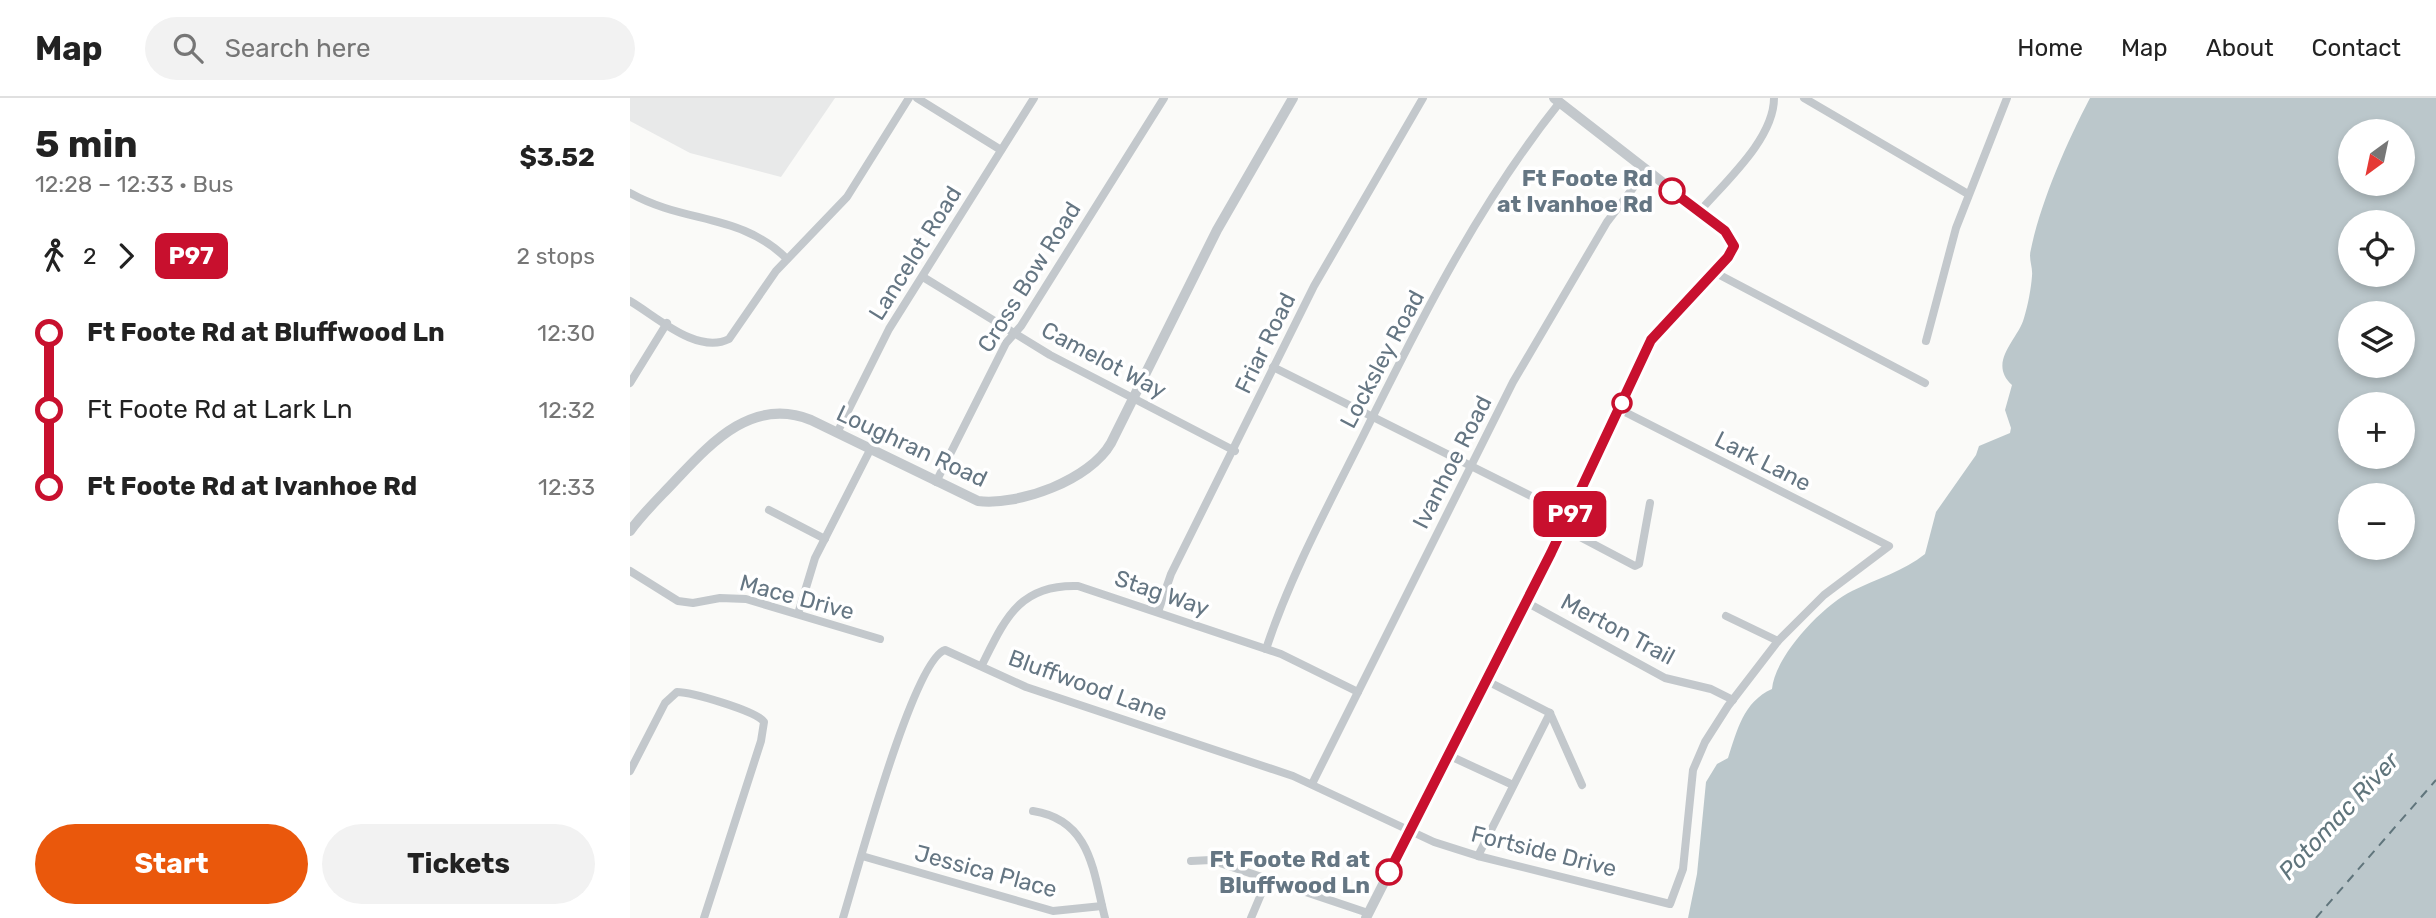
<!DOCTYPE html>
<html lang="en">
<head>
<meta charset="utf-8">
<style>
	:root { --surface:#fff; --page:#f2f2f2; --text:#222; --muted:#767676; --line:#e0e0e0; --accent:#ea580c }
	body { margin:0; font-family:Rubik,sans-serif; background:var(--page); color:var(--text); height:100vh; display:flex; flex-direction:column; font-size:26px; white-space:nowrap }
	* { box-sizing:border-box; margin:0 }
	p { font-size:23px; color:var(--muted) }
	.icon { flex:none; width:38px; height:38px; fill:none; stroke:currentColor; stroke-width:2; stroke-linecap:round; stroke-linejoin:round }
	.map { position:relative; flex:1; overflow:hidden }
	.sheet { display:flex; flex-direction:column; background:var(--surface); width:630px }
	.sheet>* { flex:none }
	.badge { padding:0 14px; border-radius:10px; font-size:24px; line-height:46px }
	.needle { width:46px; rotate:213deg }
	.controls { position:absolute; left:1708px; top:21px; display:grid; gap:14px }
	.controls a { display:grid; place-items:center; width:77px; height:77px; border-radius:50%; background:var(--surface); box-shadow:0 4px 10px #0003; font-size:35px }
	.map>.badge { position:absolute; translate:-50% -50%; box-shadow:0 0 0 4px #fff }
	.legs { display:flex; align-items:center; gap:10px; height:77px; padding:0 35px; font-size:23px }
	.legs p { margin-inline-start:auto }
	.head { display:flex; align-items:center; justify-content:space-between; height:119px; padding:0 35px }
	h1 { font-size:38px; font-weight:700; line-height:52px }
	.action { display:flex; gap:14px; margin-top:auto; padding:14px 35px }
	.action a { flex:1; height:80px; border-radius:42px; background:var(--accent); color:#fff; font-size:28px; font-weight:700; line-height:80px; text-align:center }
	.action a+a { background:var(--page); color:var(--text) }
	ul { padding:0 35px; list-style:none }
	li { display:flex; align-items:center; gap:24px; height:77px; font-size:26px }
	li i { display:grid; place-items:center; width:10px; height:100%; margin:0 9px; background:currentColor }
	li i::after { content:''; width:18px; height:18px; margin:-9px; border:5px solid; border-radius:50%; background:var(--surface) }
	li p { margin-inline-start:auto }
	li:first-child i { background:linear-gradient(#0000 50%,currentColor 0) }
	li:last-child i { background:linear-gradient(currentColor 50%,#0000 0) }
	header { display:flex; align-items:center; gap:42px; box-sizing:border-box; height:98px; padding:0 35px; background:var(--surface); border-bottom:2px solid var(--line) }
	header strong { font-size:33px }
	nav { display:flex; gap:38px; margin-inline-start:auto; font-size:24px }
	.search { width:490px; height:63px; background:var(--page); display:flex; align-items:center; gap:18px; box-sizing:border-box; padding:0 24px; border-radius:38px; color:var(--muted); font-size:26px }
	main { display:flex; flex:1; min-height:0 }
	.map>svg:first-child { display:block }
</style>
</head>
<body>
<header>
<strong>Map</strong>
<div class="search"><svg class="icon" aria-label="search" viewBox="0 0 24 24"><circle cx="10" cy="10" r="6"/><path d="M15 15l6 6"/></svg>Search here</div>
<nav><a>Home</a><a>Map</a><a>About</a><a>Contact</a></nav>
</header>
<main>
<section class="sheet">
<div class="head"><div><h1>5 min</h1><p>12:28 – 12:33 · Bus</p></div><b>$3.52</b></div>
<div class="legs"><svg class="icon" aria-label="walk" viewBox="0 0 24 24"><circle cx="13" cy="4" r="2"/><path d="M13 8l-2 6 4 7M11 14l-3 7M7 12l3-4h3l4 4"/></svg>2<svg class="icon" aria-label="forward" viewBox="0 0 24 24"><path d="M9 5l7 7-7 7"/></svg><b class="badge" style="background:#c8102e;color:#fff">P97</b><p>2 stops</p></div>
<ul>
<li><i style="color:#c8102e"></i><b>Ft Foote Rd at Bluffwood Ln</b><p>12:30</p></li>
<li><i style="color:#c8102e"></i><span>Ft Foote Rd at Lark Ln</span><p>12:32</p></li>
<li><i style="color:#c8102e"></i><b>Ft Foote Rd at Ivanhoe Rd</b><p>12:33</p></li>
</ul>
<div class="action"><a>Start</a><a>Tickets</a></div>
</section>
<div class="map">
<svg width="1806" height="820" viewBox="0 0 1806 820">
	<rect width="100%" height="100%" fill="#fafaf8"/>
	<polygon fill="#e8e9e9" points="0,0 205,0 151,79 60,55 0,23"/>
	<path fill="#bbc7cb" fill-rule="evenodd" d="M1460,0H1806V820H1058L1067,776L1076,684L1087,666L1098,660C1107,633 1113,604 1142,591C1145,558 1192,508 1222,493C1246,481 1274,473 1295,456L1306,414L1346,357L1349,348L1380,335L1381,330L1375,312L1382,287C1357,264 1388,242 1394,220C1398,207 1401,191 1402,178C1403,168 1398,161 1401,151C1411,103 1437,44 1460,0ZM1720,33H1773V86H1720ZM1720,124H1773V177H1720ZM1720,215H1773V268H1720ZM1720,306H1773V359H1720ZM1720,397H1773V450H1720Z"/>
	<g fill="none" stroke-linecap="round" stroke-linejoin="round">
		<polyline stroke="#60757c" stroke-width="2" stroke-dasharray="9 7" stroke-linecap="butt" points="1686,820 1806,682"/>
		<g stroke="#c3c8cc" stroke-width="8">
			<polyline points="287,0 371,52"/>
			<polyline points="1174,0 1338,96"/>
			<path d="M0,95C55,126 111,115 157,161"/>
			<path d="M1069,114C1095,84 1144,41 1144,0"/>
			<polyline points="1084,174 1295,285"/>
			<polyline points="293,179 420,257 605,353"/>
			<path d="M0,203C26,218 67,257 99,241L146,173L217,99L279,0"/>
			<polyline points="1296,243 1326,130 1377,0"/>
			<polyline points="643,269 939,417"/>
			<polyline points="0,285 37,225"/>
			<polyline points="207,335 259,231 404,0"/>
			<polyline points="306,384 376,245 391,228 534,0"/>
			<polyline points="139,412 195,441"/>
			<polyline points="933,430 1005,468 1009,466 1020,405"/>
			<polyline points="0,473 48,503 63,505 90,500 116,501 250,541"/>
			<polyline points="896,504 1035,580 1081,591 1103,602"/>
			<polyline points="528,514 541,476 684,188 793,0"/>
			<polyline points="168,516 185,460 240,352"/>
			<polyline points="1096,518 1148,543"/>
			<path d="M636,551C661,476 698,408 733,338C790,223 849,105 930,4"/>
			<path d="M352,567C375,521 389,486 448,488L651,556L728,594"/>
			<polyline points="857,583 920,615"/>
			<polyline points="920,615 952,687"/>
			<polyline points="820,658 883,687"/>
			<path d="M0,673L35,605L47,594C61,594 127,613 134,624L131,643L74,820"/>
			<polyline points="682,686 883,284 977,124 1016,73"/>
			<path d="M403,713C461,722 463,773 475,820"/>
			<polyline points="232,758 423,813 472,808"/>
			<polyline points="848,758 920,615"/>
			<polyline points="561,763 581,762 738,815"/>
			<path d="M213,820C226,778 283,562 315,552L396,589L663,678L804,744L848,758L1040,806L1053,771L1063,672L1075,644L1098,608L1148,543L1194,497L1259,448L989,311"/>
			<polyline points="621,820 637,782"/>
		</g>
		<g stroke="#c3c8cc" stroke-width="10">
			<path d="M0,433C13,415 29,400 44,384C80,346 122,298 181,322L348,403C389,408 460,382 481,345L587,132L663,0"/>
			<polyline points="736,820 896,504 1021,242 1098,159 1104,148 1095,133 924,0"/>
		</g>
	</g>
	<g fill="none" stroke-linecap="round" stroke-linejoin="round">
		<g stroke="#fff" stroke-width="16">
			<polyline id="line-1" points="759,774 921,455 1021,242 1098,159 1104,148 1095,133 1042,93"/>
		</g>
		<use href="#line-1" stroke="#c8102e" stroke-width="10"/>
	</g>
	<g fill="#fff" stroke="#c8102e" stroke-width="3.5">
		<circle cx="1042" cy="93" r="12"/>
		<circle cx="992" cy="305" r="9"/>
		<circle cx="759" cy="774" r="12"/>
	</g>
	<g text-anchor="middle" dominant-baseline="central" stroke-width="7" stroke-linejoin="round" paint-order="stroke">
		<g font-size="23" font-weight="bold" fill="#657683" stroke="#fff" text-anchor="end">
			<text x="1023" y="80">Ft Foote Rd<tspan x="1023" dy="26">at Ivanhoe Rd</tspan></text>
			<text x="740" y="761">Ft Foote Rd at<tspan x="740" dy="26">Bluffwood Ln</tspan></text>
		</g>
		<g font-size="23" fill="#657683" stroke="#fff">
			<text transform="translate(285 155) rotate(-58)">Lancelot Road</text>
			<text transform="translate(399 179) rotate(-58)">Cross Bow Road</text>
			<text transform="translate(635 245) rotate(-64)">Friar Road</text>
			<text transform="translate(752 261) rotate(-62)">Locksley Road</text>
			<text transform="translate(474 262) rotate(28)">Camelot Way</text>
			<text transform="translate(282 348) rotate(25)">Loughran Road</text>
			<text transform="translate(1133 363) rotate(27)">Lark Lane</text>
			<text transform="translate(822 364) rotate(-63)">Ivanhoe Road</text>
			<text transform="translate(532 495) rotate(19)">Stag Way</text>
			<text transform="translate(167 499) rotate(15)">Mace Drive</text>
			<text transform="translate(988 531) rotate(28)">Merton Trail</text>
			<text transform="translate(458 587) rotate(20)">Bluffwood Lane</text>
			<text transform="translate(914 753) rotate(14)">Fortside Drive</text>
			<text transform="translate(356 773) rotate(15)">Jessica Place</text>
		</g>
		<g font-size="24" font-style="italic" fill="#60757c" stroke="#fff">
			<text transform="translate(1709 718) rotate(-47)">Potomac River</text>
		</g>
	</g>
</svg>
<div class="controls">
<a><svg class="needle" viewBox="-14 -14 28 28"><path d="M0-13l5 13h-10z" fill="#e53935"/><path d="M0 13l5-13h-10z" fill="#767676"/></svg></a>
<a><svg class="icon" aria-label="locate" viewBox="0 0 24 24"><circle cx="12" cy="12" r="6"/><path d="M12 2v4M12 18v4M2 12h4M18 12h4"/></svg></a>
<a><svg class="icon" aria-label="layers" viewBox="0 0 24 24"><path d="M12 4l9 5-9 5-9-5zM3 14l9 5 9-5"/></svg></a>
<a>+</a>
<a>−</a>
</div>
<b class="badge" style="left:940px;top:416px;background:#c8102e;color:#fff">P97</b>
</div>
</main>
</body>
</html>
